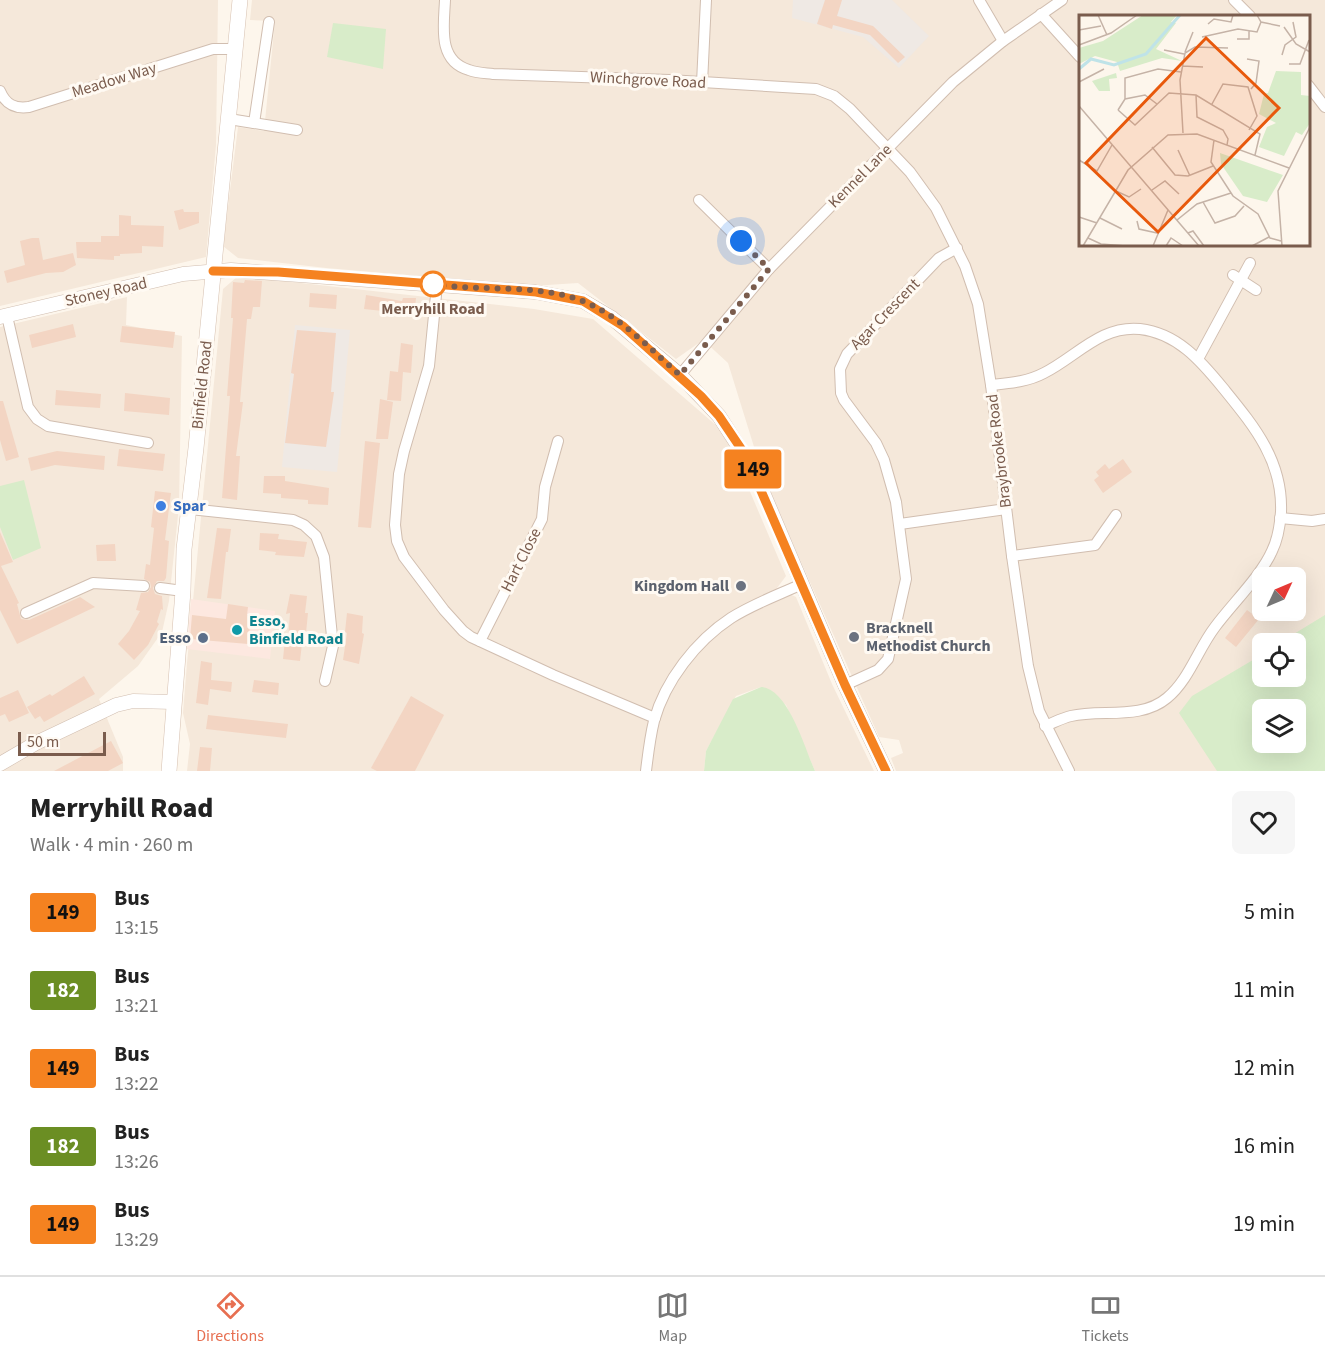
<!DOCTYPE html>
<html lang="en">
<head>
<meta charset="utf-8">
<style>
	:root { --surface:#fff; --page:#f6f6f6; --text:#222; --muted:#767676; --line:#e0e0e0; --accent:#e76f51 }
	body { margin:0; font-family:"Source Sans 3",sans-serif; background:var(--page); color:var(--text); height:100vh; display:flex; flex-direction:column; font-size:22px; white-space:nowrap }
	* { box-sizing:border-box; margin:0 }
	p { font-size:20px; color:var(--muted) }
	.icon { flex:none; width:33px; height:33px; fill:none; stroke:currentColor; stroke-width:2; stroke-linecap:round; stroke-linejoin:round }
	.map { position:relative; height:771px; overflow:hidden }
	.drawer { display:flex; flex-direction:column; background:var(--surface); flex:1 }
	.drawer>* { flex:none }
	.badge { padding:0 12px; border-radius:4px; font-size:21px; line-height:39px }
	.needle { width:39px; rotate:46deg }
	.tools { position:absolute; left:1252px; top:567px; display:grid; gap:12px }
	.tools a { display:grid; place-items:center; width:54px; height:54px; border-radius:9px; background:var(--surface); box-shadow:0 6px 24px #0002; font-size:30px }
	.scale { position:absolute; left:18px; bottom:15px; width:88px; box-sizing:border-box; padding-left:6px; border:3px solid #7a5c4d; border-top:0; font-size:16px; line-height:21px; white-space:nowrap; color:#7a5c4d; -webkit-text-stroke:4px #fffaf3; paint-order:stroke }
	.you { position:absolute; width:30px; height:30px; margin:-15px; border:4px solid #fff; border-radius:50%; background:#1a73e8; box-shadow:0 0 0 9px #1a73e833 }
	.map>.badge { position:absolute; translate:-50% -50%; box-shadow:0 0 0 3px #fff }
	.round { display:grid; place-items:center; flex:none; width:63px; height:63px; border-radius:9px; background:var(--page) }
	.headline { display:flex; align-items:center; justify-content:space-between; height:102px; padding:0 30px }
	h1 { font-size:28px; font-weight:800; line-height:45px }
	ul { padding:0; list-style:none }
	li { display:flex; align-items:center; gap:18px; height:78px; padding:0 30px }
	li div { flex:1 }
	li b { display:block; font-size:22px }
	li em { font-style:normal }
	li .badge { min-width:66px; font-weight:700; text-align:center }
	.tabs { display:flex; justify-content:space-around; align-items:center; height:84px; border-top:2px solid var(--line); background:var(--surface); font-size:16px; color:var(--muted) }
	.tabs a { display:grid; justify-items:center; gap:3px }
	.tabs .selected { color:var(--accent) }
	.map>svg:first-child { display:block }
</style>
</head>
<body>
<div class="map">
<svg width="1325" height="771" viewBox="0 0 1325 771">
	<rect width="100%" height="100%" fill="#fdf6ec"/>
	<g fill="#f5e8da" fill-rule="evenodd">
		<polygon points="0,0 218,0 216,145 206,257 0,306"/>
		<path d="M252,0H1325V771H896L891,758L903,753L899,740L879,737L764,479L728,363L703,340L676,359L578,283L532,286L326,268L238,258L223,246L238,127L264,131L275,21L250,20ZM1080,16H1308V244H1080ZM1263,578H1296V610H1263ZM1263,644H1296V676H1263ZM1263,710H1296V742H1263Z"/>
		<polygon points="238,276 534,309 593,319 725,433 786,576 777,588 796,597 832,684 874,771 815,771 786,705 761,687 736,696 706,751 704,771 187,771 190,744 183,713 187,663 223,289"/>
		<polygon points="127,297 126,325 182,336 179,506 169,601 162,632 138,666 99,699 123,757 123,771 0,771 0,327"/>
	</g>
	<polygon fill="#fde8e0" points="191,599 275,611 270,659 187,649"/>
	<g fill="#efe9e4">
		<polygon points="793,0 892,0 929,36 899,68 863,37 792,18"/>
		<polygon points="295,325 350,330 337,472 282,467"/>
	</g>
	<g fill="#d8ecc9" fill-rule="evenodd">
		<polygon points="333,23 386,29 383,69 327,57"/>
		<polygon points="24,480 41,548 13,560 0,527 0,486"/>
		<path d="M1325,615V771H1217L1179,713L1192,696L1263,654V676H1296V644L1279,643ZM1263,710H1296V742H1263Z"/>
		<path d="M761,687C788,688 805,749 815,771H704L706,751L733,699Z"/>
	</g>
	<g fill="#f3d5c3">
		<polygon points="825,0 842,0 837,16 873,26 905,57 898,63 870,35 833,25 832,29 817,24"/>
		<polygon points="183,209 184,212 199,212 199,223 179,230 174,211"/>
		<polygon points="119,215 131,216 131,225 164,226 163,247 142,246 142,253 120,254 120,256 114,256 114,260 77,258 76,242 101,242 101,236 119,236"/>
		<polygon points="32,238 39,238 43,260 73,253 76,265 63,272 46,273 7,283 4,271 25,265 20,241"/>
		<polygon points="245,280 262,281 260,307 253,307 251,319 247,319 240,402 243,402 236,456 240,456 237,500 222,498 230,396 227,396 233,318 231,318 233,282 244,283"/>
		<polygon points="310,293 337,295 336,309 309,307"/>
		<polygon points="366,295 402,301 403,298 416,298 414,317 402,316 402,313 364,309"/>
		<polygon points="73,324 76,337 32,348 29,335"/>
		<polygon points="122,326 175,332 173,348 120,342"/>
		<polygon points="297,330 336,333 331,392 334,392 326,447 285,443 294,374 291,373"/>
		<polygon points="401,343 413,345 411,373 403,372 401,401 387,400 390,371 398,372"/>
		<polygon points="56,390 101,394 100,408 55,405"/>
		<polygon points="125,393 170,398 169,415 124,411"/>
		<polygon points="380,399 393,402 388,439 376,439"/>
		<polygon points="0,401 3,401 19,457 6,461 0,440"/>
		<polygon points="365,441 380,443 371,528 358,527"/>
		<polygon points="119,449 165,454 163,471 117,466"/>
		<polygon points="57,451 105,456 104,470 55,465 31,471 28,458"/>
		<polygon points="1123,459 1132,472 1103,493 1094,480 1099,476 1096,472 1105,464 1109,469"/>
		<polygon points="264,476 285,476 285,481 329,488 328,505 308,504 308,500 281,498 281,494 263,493"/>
		<polygon points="155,491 171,493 165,540 169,541 166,578 164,581 157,581 153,588 155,594 162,596 163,610 161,609 157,622 159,624 148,645 134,660 118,644 129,631 140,611 136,610 141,593 148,592 151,587 150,582 144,579 146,564 150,565 154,528 151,527"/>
		<polygon points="217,528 231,529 228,552 226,552 221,599 207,598"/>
		<polygon points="0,532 13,562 1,566 19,603 17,604 21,619 29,620 80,597 95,607 17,644 0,610"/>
		<polygon points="260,533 279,534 278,539 307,542 304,557 275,555 276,552 259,550"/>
		<polygon points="115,544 116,561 97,561 96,545"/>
		<polygon points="290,594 307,596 305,613 308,613 305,643 302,643 300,661 283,659 285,639 288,640 290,613 286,614"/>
		<polygon points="228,604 248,607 247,615 251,615 248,644 190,639 192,615 226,619"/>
		<polygon points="1247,610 1259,619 1236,647 1225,638"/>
		<polygon points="347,613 363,616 362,633 364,634 359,664 343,660 347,633 345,632"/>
		<polygon points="201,661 212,663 211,680 232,682 231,692 210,689 208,705 196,703"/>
		<polygon points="84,676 95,694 44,722 40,716 35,719 27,707 50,694 52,696"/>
		<polygon points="254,680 279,683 278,695 252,692"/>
		<polygon points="18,690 29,713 9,722 5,714 0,716 0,698"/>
		<polygon points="411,696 444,715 415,771 377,771 371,768"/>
		<polygon points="208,715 288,724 286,738 206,729"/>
		<polygon points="111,741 123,763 108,771 54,771"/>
		<polygon points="200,747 212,748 210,771 197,771"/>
	</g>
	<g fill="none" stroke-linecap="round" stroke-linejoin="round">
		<g stroke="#d1beb0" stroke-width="12">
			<g id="minor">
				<path d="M445,0C444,25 437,61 469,70C477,73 485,73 493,74L669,80L816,89L834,96L850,109L910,172L936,208L965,266L978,304L991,385L1012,556L1028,666L1039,711L1069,771"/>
				<polyline points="979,0 1003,41"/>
				<polyline points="1234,0 1250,16"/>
				<polyline points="1041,14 1080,57"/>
				<polyline points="702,83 706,0"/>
				<polyline points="1308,85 1325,107"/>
				<path d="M0,91C6,105 15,109 29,107L213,49H235"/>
				<polyline points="229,119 297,130"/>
				<polyline points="254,123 269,22"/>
				<polyline points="699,200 769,269"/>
				<polyline points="1233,275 1256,290"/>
				<polyline points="437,285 429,366 404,451 399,474 395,525 397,541 404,557 444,610 463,631 471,637 553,675 655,718"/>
				<polyline points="7,316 28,407 37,419 48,426 148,443"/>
				<polyline points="1198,359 1250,263"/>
				<polyline points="680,375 769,269 953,82 1003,41 1062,0"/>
				<path d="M991,385C1010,383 1027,382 1044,373C1076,357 1101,325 1140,329C1177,333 1201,361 1223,388C1253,425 1283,460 1281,512C1280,525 1278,539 1272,551C1261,576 1232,604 1215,627C1198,649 1189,680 1167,698C1141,720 1102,709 1071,716C1062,718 1053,723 1045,726"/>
				<polyline points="190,509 293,520 304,525 316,536 324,557 333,646 325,681"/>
				<polyline points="1280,518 1312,521 1325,519"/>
				<polyline points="900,524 1006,509"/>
				<polyline points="1012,556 1095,545 1116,515"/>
				<polyline points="160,588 183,591"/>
				<polyline points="26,613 93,583 144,586"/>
				<polyline points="480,641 542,519 545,487 558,441"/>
				<polyline points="845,685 878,670 888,659 906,579 896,502 884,460 876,443 844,400 841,393 840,369 847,354 939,258 957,248"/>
				<path d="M646,771C648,754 650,737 654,721C665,681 696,641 731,618C753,604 778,595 802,584"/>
			</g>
		</g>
		<g stroke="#d1beb0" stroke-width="15">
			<g id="tertiary">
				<polyline points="0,317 183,274 231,270 535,292 583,301 612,318 680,375 719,416 753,469 845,685 886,771"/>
				<polyline points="0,764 36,743 116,705 133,701 173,702"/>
			</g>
		</g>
		<g stroke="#d6c0b0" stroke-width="16">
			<polyline id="secondary" points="169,771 183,591 184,549 196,448 240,0"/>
		</g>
		<use href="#minor" stroke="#fff" stroke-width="10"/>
		<use href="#tertiary" stroke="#fff" stroke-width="14"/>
		<use href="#secondary" stroke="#fff" stroke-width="15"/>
	</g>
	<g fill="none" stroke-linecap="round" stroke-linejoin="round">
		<g stroke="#fff" stroke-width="14">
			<polyline id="line" points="213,271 278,272 536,292 583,301 623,326 701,396 719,416 746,456 845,685 886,771"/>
		</g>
		<use href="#line" stroke="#f58220" stroke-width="9"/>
		<path stroke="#7a5c4d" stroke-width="6" stroke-dasharray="0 10.8" d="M433,284C481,292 539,283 585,302C621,317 651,350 680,375L769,269L741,241"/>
	</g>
	<circle fill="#fff" stroke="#f58220" stroke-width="3" cx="433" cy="284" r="12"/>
	<circle fill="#3f7fe0" stroke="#fffaf3" stroke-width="2" cx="161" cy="506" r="6"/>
	<g fill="#6b7280" stroke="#fffaf3" stroke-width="2">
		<circle cx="741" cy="586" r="6"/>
		<circle cx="854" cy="637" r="6"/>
	</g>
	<circle fill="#0f9aa8" stroke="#fffaf3" stroke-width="2" cx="237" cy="630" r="6"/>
	<circle fill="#5c6f8a" stroke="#fffaf3" stroke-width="2" cx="203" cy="638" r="6"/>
	<g text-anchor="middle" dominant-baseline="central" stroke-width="6" stroke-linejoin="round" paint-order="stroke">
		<g font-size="16" fill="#7a5c4d" stroke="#fffaf3">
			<text transform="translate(114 80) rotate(-17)">Meadow Way</text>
			<text transform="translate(648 80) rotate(3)">Winchgrove Road</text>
			<text transform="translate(860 176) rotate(-45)">Kennel Lane</text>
			<text transform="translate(106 292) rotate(-13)">Stoney Road</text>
			<text transform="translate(885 314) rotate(-46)">Agar Crescent</text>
			<text transform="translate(202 385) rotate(-84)">Binfield Road</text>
			<text transform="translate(999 451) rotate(-97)">Braybrooke Road</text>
			<text transform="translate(521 560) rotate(-63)">Hart Close</text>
		</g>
		<g font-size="16" font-weight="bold" fill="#7a5c4d" stroke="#fffaf3">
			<text x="433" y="309">Merryhill Road</text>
		</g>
		<g font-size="16" font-weight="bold" fill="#366cbe" stroke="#fffaf3" text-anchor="start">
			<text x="173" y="506">Spar</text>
		</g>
		<g font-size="16" font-weight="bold" fill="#5b616d" stroke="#fffaf3" text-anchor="end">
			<text x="729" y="586">Kingdom Hall</text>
			<text x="866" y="628" text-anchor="start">Bracknell<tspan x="866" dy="18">Methodist Church</tspan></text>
		</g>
		<g font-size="16" font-weight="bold" fill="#0d838f" stroke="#fffaf3" text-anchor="start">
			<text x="249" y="621">Esso,<tspan x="249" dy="18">Binfield Road</tspan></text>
		</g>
		<g font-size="16" font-weight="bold" fill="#4e5e75" stroke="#fffaf3" text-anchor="end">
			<text x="191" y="638">Esso</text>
		</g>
	</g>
	<g transform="translate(1079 15)">
		<rect width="231" height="231" fill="#fdf6ec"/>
		<path d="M64,0H98L92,7L97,8L77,34L103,46L83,43L41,56L38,47L16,41L0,49V33L24,26ZM197,56L222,57V80L231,81V108L223,120L217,117L205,141L180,132L188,112L197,108L180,99L185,79L189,78ZM37,58L38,63L30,64L31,76H20L13,66ZM141,138L204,160L188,187L164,181L142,149Z" fill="#d8ecc9"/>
		<path fill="none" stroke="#bfe3e8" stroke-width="3" d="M0,54L12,44L35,50L67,39L101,0"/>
		<path fill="none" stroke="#c5b3a7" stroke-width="1.5" d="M19,0L28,20M178,0L182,7L201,11M129,9L135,4L152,7L154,0M205,12L217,29L231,37M0,15L22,11M123,22L159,14L178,17L182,7M158,24H170V15M0,30L32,18L58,0M85,35L105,39M106,37L114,17M203,40L206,30L217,22L214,7M168,44L180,46L177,68L172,74M210,49H221L230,25M103,51L124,52M0,67L25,54M117,80L118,102L144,115L149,124L148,130M46,84V63L79,54L102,57M133,89L144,69L169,72L178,101L170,115M0,91L120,231M39,95L56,110L90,78L117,80L181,119L176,140M39,95L46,84L66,80L78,89M104,118L101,65L106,38L116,32L149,33M135,125L132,147L154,181L179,199L191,223L202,226M73,132L96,160L109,161L134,151M99,135L111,161M0,145L18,156L33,130M73,175L86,166L100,179M37,176L50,182L62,174M124,187L136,208L156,201L165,191M0,202L18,208M21,203L43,214M98,205L118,189L152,178M58,206L60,214L78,218M109,218L114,216L125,231M9,223L22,229L47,231M4,231L49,155L89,120L118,119L210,153M74,231L89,195M87,231L92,223L104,231M173,231L190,222M203,231L199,176L231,112"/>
		<path fill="#e8590c" fill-opacity="0.15" stroke="#e8590c" stroke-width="3" d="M127,23L200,93L79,217L7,148Z"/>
		<rect width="231" height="231" fill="none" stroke="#7a5c4d" stroke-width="3"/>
	</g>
</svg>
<div class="tools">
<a><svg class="needle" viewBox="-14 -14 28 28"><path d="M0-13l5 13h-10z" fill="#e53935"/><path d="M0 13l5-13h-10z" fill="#767676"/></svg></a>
<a><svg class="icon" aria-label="locate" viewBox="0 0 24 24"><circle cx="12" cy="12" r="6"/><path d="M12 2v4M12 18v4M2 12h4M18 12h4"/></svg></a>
<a><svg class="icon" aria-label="layers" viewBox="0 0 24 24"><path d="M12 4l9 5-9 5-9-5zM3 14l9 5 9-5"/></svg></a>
</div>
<div class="scale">50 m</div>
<div class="you" style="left:741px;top:241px"></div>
<b class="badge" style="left:753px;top:469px;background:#f58220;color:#111">149</b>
</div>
<section class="drawer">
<div class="headline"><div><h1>Merryhill Road</h1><p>Walk · 4 min · 260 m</p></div><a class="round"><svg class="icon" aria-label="heart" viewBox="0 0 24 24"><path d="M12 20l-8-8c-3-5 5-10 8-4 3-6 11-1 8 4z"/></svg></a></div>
<ul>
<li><span class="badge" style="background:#f58220;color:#111">149</span><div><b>Bus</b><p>13:15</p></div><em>5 min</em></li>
<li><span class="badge" style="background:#6b8e23;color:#fff">182</span><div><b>Bus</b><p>13:21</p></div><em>11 min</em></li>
<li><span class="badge" style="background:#f58220;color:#111">149</span><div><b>Bus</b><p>13:22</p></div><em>12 min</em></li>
<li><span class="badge" style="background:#6b8e23;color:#fff">182</span><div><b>Bus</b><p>13:26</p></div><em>16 min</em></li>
<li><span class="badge" style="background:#f58220;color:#111">149</span><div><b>Bus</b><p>13:29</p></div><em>19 min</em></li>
</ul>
</section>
<nav class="tabs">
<a class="selected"><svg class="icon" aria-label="directions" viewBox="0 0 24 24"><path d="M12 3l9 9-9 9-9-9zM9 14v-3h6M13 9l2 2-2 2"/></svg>Directions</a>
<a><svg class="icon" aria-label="map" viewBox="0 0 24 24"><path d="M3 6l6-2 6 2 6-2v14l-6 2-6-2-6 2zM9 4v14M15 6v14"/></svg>Map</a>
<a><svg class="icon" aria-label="tickets" viewBox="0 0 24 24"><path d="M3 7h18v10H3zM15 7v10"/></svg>Tickets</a>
</nav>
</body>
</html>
